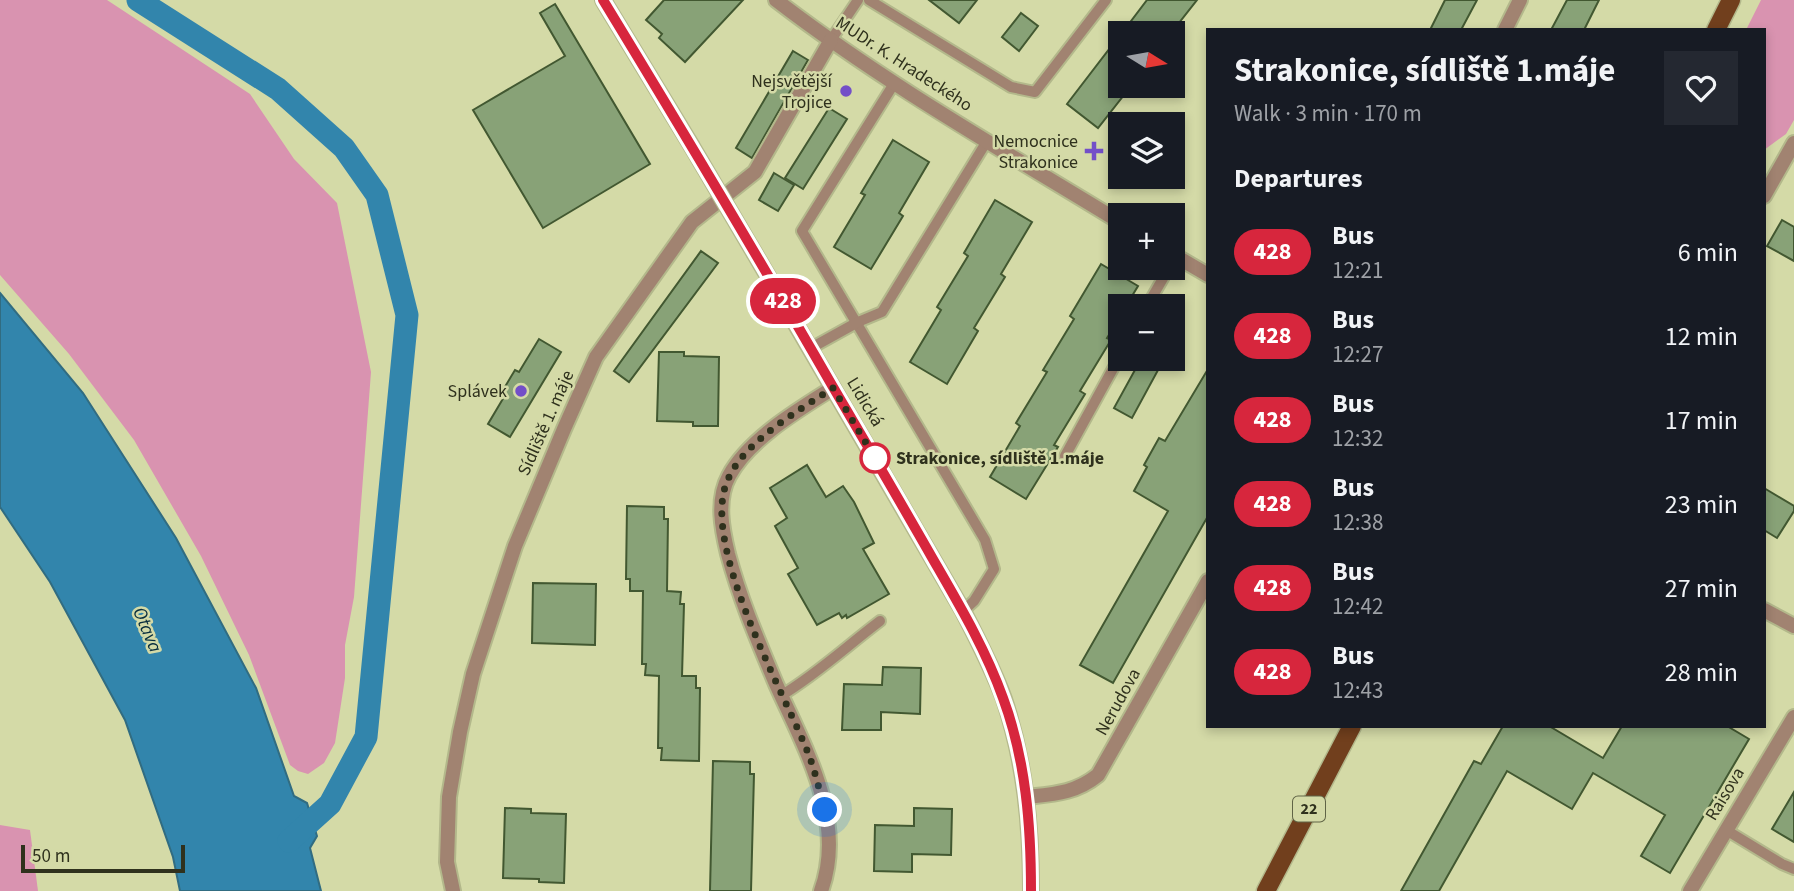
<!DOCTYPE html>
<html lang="en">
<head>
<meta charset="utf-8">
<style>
	:root { --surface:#171b24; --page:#242831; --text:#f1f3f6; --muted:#9ea1a6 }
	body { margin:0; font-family:"Source Sans 3",sans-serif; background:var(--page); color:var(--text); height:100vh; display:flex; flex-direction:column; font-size:26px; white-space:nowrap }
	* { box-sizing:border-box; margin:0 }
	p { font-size:23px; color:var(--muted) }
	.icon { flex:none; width:38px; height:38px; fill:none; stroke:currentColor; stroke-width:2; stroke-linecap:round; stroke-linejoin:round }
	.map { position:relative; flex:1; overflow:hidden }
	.panel { position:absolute; left:1206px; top:28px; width:560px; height:700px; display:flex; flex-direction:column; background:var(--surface); border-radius:0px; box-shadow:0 4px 10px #0003 }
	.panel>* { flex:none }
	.badge { padding:0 14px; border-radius:23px; font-size:24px; line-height:46px }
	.needle { width:46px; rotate:101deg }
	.fabs { position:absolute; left:1108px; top:21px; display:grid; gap:14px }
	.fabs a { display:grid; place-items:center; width:77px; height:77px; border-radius:0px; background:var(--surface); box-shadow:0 4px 10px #0003; font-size:35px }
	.scale { position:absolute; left:21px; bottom:18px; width:164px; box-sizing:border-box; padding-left:7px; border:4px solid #2f311d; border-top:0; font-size:19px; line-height:24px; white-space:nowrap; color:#2f311d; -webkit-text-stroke:5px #d4daa7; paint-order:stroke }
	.you { position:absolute; width:35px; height:35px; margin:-18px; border:5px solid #fff; border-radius:50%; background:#1a73e8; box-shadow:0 0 0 10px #1a73e833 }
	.map>.badge { position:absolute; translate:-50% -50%; box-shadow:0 0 0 4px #fff }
	h2 { padding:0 28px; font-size:26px; line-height:63px }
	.round { display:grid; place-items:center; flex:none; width:74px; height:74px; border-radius:0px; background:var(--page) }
	.headline { display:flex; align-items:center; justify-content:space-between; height:119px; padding:0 28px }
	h1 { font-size:33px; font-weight:700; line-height:52px }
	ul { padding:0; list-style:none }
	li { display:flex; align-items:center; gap:21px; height:84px; padding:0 28px }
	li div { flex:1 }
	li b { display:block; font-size:26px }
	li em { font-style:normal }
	li .badge { min-width:77px; font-weight:700; text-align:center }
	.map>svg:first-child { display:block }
</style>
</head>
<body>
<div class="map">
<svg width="1794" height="891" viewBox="0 0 1794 891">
	<rect width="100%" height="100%" fill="#d4daa7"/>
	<g fill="#d993b0">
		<polygon points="0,0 107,0 250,94 294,159 337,203 371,372 354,597 345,645 345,678 335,743 324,763 308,774 298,771 290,765 249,655 201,556 134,440 69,354 0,275"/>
		<polygon points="1761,0 1794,0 1794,120 1786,134 1764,150 1764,30 1746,30"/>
		<polygon points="0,825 30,830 38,891 0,891"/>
	</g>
	<polygon fill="#3285ac" stroke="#316c81" stroke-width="2" points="0,293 83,393 176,538 256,688 294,796 307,803 317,836 310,848 321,891 180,891 173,857 125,720 50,582 0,507"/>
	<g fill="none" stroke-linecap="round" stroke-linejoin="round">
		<polyline stroke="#3285ac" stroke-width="23" points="138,0 278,89 344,148 377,195 407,315 366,737 330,804 289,841"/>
	</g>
	<g fill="#88a277" stroke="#425831" stroke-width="2">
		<polygon points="664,0 743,0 685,62 659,38 662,34 646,20"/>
		<polygon points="929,0 977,0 959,23"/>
		<polygon points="1147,0 1197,0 1171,33 1122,33"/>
		<polygon points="1445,0 1477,0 1461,30 1430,30"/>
		<polygon points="1567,0 1599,0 1584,30 1551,30"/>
		<polygon points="555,4 650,164 543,228 473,110 565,56 540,13"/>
		<polygon points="1021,13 1038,26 1019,51 1002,37"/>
		<polygon points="1120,35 1120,86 1131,86 1098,128 1067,104"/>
		<polygon points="793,51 808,60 752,158 736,148"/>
		<polygon points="829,108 847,119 803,189 785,178"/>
		<polygon points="893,140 929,162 899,213 903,216 871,269 834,247 865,195 861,193"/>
		<polygon points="774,173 794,185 778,211 759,200"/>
		<polygon points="995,200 1032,222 1001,274 1005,277 974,328 978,331 947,384 910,362 941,310 937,307 968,256 964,253"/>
		<polygon points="1782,220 1794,227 1794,261 1767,246"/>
		<polygon points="701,251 718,263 629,382 614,371"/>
		<polygon points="1101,264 1138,286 1126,306 1120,306 1120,317 1107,338 1111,340 1080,391 1085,394 1054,445 1058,447 1026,499 990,477 1020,426 1016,423 1047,372 1043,370 1074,319 1070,316"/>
		<polygon points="539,339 561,352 510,437 488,424 504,397 500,395 515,370 519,372"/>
		<polygon points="659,352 684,352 684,356 719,357 718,426 693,426 693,422 657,421"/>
		<polygon points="1141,359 1164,359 1132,418 1114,408"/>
		<polygon points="1208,369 1208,516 1113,683 1080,665 1168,511 1134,491 1147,467 1144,465 1159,438 1165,441"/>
		<polygon points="807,465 826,497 843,486 854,502 874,543 863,549 889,594 847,618 846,615 842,618 839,613 817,625 788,574 798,568 775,526 787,518 770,488"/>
		<polygon points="1764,488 1794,506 1794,511 1777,538 1764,530"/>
		<polygon points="627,506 664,507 664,519 668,519 667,591 681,592 680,604 684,604 682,676 696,676 696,688 700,688 699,761 661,760 662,748 658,748 659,676 645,675 646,664 642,664 643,591 630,591 630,579 626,579"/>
		<polygon points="533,583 596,584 595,645 532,643"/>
		<polygon points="883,667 921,668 920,714 881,712 881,730 842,730 844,684 882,685"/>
		<polygon points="1503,726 1549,726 1603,758 1622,726 1727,726 1749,739 1670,873 1641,856 1665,815 1593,773 1572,809 1507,771 1439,891 1401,891 1474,761 1481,764"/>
		<polygon points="713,761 750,762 750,774 754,774 751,891 710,891"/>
		<polygon points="1794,792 1794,842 1772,829"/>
		<polygon points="505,808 531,809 531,813 566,814 564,883 539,882 539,879 503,878"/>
		<polygon points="914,808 952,809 951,855 912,854 912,872 874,871 875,825 914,826"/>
	</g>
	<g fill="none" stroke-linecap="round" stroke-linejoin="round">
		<g stroke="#b3b88b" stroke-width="14">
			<g id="service">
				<polyline points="869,0 1011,87 1035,92 1106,0"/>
				<polyline points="831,40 858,0"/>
				<polyline points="895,82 802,231 985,540 994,569 974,601 963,611"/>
				<polyline points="1147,306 1169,268"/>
				<polyline points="811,348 858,322 882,312 987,141"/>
				<polyline points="1065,456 1120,356"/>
				<path d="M782,695C817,674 847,646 880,621"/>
				<polyline points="1726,830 1782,864 1794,869"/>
			</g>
		</g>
		<g stroke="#b3b88b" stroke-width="18">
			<g id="minor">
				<path d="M776,0C884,83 1004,151 1120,222"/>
				<polyline points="1505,30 1520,0"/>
				<polyline points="1764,196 1794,143"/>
				<polyline points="1172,254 1208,275"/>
				<polyline points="1764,610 1794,626"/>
				<path d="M1027,797C1054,794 1076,793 1098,775L1208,581"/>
				<polyline points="453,891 447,862 449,797 460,732 473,674 515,546 564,429 596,357 692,222 755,172 831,40"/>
				<path d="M821,891C847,820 804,747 776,684C758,641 740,599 728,554C722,529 716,500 729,476C749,439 798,410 833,388"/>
				<polyline points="1690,891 1794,717"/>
			</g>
		</g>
		<g stroke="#b3b88b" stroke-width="18">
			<g id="tertiary">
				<polyline points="603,0 691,145"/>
				<path d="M755,254L963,611C978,640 993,669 1004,699C1025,763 1031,824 1031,891"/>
			</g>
		</g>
		<g stroke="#b3b88b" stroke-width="21">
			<g id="primary">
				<polyline points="1716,30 1731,0"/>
				<polyline points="1266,891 1352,726"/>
			</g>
		</g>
		<use href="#service" stroke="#a18371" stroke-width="10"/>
		<use href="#minor" stroke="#a18371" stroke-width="14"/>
		<use href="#tertiary" stroke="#a18371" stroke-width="14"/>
		<use href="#primary" stroke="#713f1d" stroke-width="18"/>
		<g stroke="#b3b88b" stroke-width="18" stroke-linecap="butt">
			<polyline id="tertiary-bridge" points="691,145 755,254"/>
		</g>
		<use href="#tertiary-bridge" stroke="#a18371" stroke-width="14"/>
	</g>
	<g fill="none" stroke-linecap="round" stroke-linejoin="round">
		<g stroke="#fff" stroke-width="16">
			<path id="line" d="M603,0C681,128 758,257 833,387C867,445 901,503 934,561C960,606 986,650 1003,698C1026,760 1031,826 1031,891"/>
		</g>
		<use href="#line" stroke="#d7263d" stroke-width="10"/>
		<path stroke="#2f311d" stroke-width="7" stroke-dasharray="0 12.6" d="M825,810C820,793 816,775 810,758C786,694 696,541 729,477C747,440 799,410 833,388L875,458"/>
	</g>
	<g fill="#734fc8" stroke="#d4daa7" stroke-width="2.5">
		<circle cx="846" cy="91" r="7"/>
		<path d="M1090.5 140.5h7v7h7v7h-7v7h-7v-7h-7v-7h7z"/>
		<circle cx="521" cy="391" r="7"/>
	</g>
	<circle fill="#fff" stroke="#d7263d" stroke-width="3.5" cx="875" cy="458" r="14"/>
	<g text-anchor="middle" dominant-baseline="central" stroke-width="5" stroke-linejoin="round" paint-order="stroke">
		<rect fill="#d4daa7" stroke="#606446" stroke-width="2" x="1293" y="796.5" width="32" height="25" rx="5"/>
		<g font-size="16" font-weight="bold" fill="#2f311d">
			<text x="1309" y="809">22</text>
		</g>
		<g font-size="18" fill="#2f311d" stroke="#d4daa7">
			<text transform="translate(904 64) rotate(33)">MUDr. K. Hradeckého</text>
			<text transform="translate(865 402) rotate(59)">Lidická</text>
			<text transform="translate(546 423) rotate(-66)">Sídliště 1. máje</text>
			<text transform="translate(1118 702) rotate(-61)">Nerudova</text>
			<text transform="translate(1725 794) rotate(-59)">Raisova</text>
		</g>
		<g font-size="18" fill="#2f311d" stroke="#d4daa7" text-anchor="end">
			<text x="832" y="81">Nejsvětější<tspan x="832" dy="21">Trojice</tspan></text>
			<text x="1078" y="141">Nemocnice<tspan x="1078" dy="21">Strakonice</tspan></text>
			<text x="507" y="391">Splávek</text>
		</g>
		<g font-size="18" font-weight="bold" fill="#2f311d" stroke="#d4daa7" text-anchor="start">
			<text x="896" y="458">Strakonice, sídliště 1.máje</text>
		</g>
		<g font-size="19" font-style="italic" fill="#072d3e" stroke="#d4daa7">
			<text transform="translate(147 630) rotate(67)">Otava</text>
		</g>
	</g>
</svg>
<div class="fabs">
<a><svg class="needle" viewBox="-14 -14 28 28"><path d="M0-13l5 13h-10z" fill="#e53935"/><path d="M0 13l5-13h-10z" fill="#9ea1a6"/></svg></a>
<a><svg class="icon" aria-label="layers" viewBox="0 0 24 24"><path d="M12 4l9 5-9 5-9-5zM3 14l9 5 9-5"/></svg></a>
<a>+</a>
<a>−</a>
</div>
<div class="scale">50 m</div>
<div class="you" style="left:825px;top:810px"></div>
<b class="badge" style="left:783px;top:301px;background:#d7263d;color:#fff">428</b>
<section class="panel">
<div class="headline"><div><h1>Strakonice, sídliště 1.máje</h1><p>Walk · 3 min · 170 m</p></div><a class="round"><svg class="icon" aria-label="heart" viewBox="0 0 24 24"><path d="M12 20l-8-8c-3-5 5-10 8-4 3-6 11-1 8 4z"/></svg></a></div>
<h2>Departures</h2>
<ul>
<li><span class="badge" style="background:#d7263d;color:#fff">428</span><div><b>Bus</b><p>12:21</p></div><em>6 min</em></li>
<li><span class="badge" style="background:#d7263d;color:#fff">428</span><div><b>Bus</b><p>12:27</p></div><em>12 min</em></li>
<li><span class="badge" style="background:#d7263d;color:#fff">428</span><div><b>Bus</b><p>12:32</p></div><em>17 min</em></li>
<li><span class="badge" style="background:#d7263d;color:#fff">428</span><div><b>Bus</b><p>12:38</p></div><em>23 min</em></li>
<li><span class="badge" style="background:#d7263d;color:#fff">428</span><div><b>Bus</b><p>12:42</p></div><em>27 min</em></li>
<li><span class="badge" style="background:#d7263d;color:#fff">428</span><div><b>Bus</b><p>12:43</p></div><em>28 min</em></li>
</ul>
</section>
</div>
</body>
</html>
